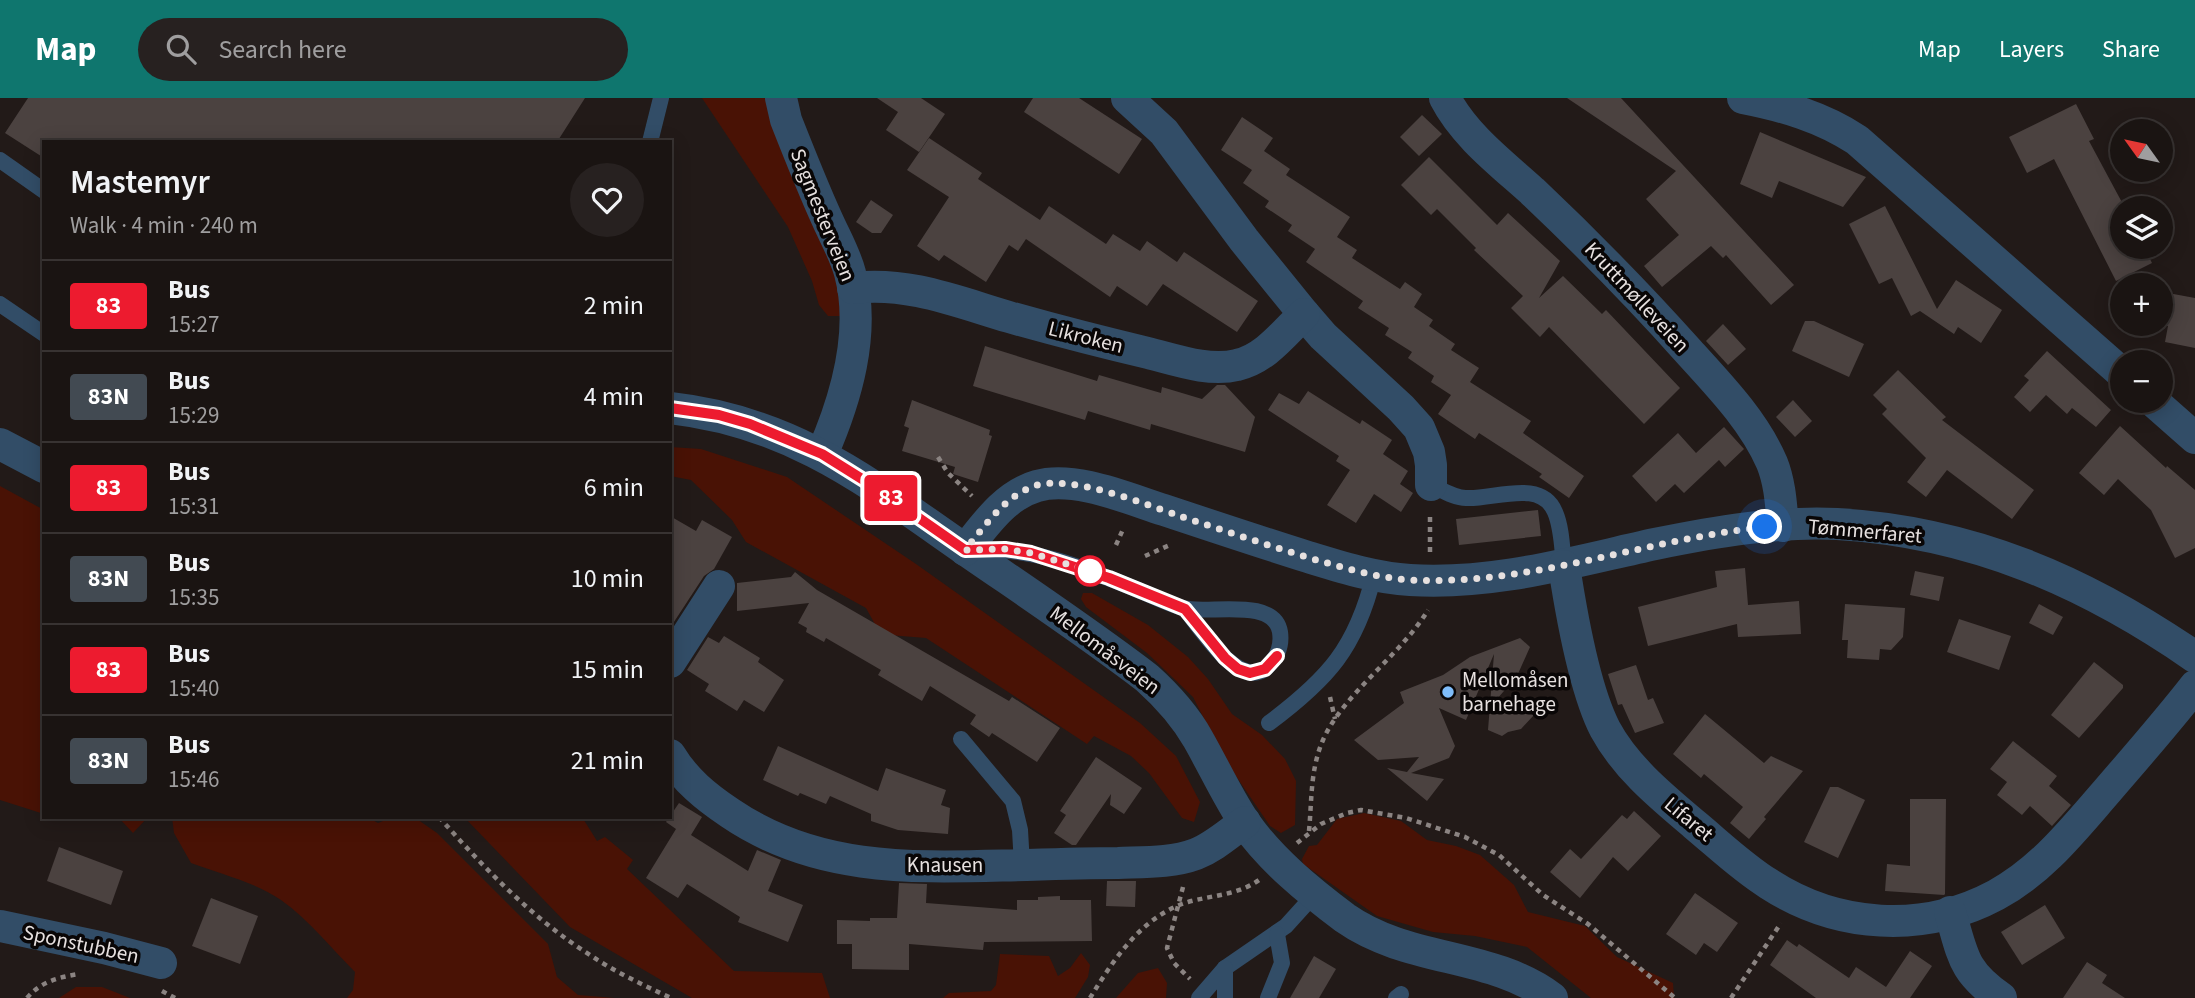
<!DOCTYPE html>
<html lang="en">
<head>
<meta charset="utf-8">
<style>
	:root { --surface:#1a1412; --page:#272120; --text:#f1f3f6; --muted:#9f9e9f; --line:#383332; --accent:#0f766e }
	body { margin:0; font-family:"Source Sans 3",sans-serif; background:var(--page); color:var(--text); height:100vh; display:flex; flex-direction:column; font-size:26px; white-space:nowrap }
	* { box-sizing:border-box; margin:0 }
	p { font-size:23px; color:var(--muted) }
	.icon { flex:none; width:38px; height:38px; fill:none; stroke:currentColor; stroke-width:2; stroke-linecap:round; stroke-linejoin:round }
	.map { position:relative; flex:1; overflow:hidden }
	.drawer { position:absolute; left:42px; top:42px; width:630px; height:679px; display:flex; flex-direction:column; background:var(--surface); border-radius:0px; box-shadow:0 4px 18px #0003,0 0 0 2px var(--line) }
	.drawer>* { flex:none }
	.badge { padding:0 14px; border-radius:5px; font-size:24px; line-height:46px }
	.needle { width:46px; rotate:303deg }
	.controls { position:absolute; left:2110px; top:21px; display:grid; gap:14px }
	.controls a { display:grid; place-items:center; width:63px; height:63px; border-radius:50%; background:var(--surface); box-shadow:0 4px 18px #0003,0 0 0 2px var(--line); font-size:35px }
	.you { position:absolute; width:35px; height:35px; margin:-18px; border:5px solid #fff; border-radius:50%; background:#1a73e8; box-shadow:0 0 0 10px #1a73e833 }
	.map>.badge { position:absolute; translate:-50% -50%; box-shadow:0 0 0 4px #fff }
	.round { display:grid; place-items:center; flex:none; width:74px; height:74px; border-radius:37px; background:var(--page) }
	.headline { display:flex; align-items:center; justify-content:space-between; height:119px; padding:0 28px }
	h1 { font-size:33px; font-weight:600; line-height:52px }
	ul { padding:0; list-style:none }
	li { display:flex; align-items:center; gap:21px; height:91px; padding:0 28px; border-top:2px solid var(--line) }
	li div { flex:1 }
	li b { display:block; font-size:26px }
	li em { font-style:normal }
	li .badge { min-width:77px; font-weight:700; text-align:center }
	header { display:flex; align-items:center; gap:42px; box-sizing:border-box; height:98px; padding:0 35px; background:var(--accent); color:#fff }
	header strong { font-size:33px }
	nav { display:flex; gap:38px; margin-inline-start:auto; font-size:24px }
	.search { width:490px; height:63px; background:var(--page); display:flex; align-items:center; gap:18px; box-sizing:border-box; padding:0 24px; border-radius:38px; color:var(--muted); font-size:26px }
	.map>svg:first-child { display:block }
</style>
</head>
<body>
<header>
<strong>Map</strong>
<div class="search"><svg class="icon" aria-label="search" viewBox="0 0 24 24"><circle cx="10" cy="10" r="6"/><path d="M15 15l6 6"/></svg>Search here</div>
<nav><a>Map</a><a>Layers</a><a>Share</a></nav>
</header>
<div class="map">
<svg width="2195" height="900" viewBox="0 0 2195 900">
	<rect width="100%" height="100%" fill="#221a18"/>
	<g fill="#491205">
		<polygon points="702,0 769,0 836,171 842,218 828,218 819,207 812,183 788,129"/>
		<polygon points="670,349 701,351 787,379 916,466 1140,625 1176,658 1200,704 1194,724 1182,720 1149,675 1131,658 1094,638 1087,646 926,540 889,537 876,528 866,510 746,444 732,422 691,382 670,378"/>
		<polygon points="0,388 44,412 44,716 0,702"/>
		<polygon points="1083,495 1092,495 1148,527 1188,559 1208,581 1232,616 1262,637 1285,661 1296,683 1295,727 1281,735 1270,728 1225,662 1193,599 1147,555 1086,509 1081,501"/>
		<polygon points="1364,715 1401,723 1427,742 1456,748 1480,757 1514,787 1528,814 1585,828 1617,859 1673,885 1674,900 1591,900 1527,849 1475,838 1433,834 1377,818 1303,766 1302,761 1309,748 1317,747 1337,721"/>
		<polygon points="118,719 148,719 133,735"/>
		<path d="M172,719H367L378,725L393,719H414L437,735L548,846L557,879L578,897L615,900H347L353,892L355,874C331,850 309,822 281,802C255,784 220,776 191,765L174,735Z"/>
		<polygon points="464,719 582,719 597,743 605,739 633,762 627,771 734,873 822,875 830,900 692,900 570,829"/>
		<polygon points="1081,855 1090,867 1088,879 1075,900 943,900 949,895 991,893 996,887 1000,856 1049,858 1058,878 1070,870"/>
		<polygon points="1158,870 1167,885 1166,900 1116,900 1138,875"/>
		<polygon points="76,889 102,889 130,900 59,900"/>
	</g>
	<g fill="#4b4240">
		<polygon points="28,0 585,0 557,44 44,44 44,60 5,35"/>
		<polygon points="877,0 921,0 945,16 919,54 886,32 898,14"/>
		<polygon points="1033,0 1079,0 1142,41 1119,76 1024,14"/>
		<polygon points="1567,0 1621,0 1794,187 1771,207 1726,157 1723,160 1711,148 1662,189 1644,168 1679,137 1646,101 1676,73"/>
		<polygon points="2076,6 2094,41 2089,43 2125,110 2123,110 2123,149 2144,149 2152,165 2116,183 2054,61 2027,75 2009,39"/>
		<polygon points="1422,17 1442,36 1419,58 1400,39"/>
		<polygon points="1242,19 1273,40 1264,53 1290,71 1286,77 1350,119 1337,139 1357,152 1352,160 1400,191 1405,184 1422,196 1414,209 1433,222 1429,228 1455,246 1451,252 1479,270 1470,284 1531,323 1523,335 1584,378 1569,400 1539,379 1542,376 1479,335 1475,341 1438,316 1451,297 1431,284 1434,278 1408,260 1412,254 1385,237 1389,230 1358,210 1363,203 1306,164 1315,151 1288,133 1292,127 1265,109 1269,103 1243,85 1252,72 1221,52"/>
		<polygon points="1760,34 1866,79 1843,109 1779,83 1772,100 1740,86"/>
		<polygon points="929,40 982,75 978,81 1040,122 1049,108 1106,146 1113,136 1140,153 1147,143 1177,164 1184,154 1258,203 1237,234 1163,186 1147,208 1117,188 1110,199 1026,141 1018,153 1009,147 986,184 944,157 939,163 917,148 949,99 907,72"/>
		<polygon points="1429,59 1497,127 1508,115 1560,163 1539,200 1563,178 1602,216 1606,212 1680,290 1644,326 1549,229 1540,239 1511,210 1523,198 1474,152 1476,150 1437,111 1431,117 1401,87"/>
		<polygon points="871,102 893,117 881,135 872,135 856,124"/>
		<polygon points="1885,108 1937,211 1956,182 2002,212 1981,245 1958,229 1954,236 1920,213 1911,218 1892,180 1879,186 1849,126"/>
		<polygon points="2168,195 2195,200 2195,250 2165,244 2168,228 2159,226"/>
		<polygon points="1805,223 1814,223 1864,246 1849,279 1792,253"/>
		<polygon points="1723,226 1746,251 1728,267 1706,243"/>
		<polygon points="985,248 1097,283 1099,277 1161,295 1162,289 1202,301 1217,287 1225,287 1255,319 1245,354 1151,326 1150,332 1088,313 1085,322 973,288"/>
		<polygon points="2047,253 2111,312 2096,329 2072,310 2067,316 2046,297 2030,314 2014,299 2029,282 2024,278"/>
		<polygon points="1898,272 1946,319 1942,322 2034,392 2012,421 1947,372 1926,399 1907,384 1926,360 1882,316 1887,311 1873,297"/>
		<polygon points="1308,293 1360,326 1362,322 1392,342 1383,356 1408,373 1400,386 1413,395 1401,414 1374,396 1356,425 1327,407 1350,372 1336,363 1339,358 1268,312 1279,295 1299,306"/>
		<polygon points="912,302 990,332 989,337 992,338 978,384 953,376 955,369 902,353 909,330 904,328"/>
		<polygon points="1793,302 1812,323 1795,339 1776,319"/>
		<polygon points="2120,328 2166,370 2167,368 2195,392 2195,450 2175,460 2151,412 2118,381 2104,397 2079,375"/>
		<polygon points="1724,329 1744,351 1725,369 1719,362 1684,395 1675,386 1656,404 1632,378 1678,335 1696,355"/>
		<polygon points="1538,412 1541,438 1459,447 1456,421"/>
		<polygon points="670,418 696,433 702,422 732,439 714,471 704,478 670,530"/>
		<polygon points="1745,470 1748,507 1799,503 1801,536 1738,539 1737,526 1648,548 1638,509 1717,489 1715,473"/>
		<polygon points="1915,473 1944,479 1939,503 1910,497"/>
		<polygon points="795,474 817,492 1009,603 1012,599 1060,630 1037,664 992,635 989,639 970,626 976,617 930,588 922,603 878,577 881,572 826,540 824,544 806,534 807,530 798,525 809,505 737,513 737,485 791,479"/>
		<polygon points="1845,506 1905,510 1903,539 1891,552 1880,551 1879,562 1847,560 1848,542 1842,542"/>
		<polygon points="2039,506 2063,519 2053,537 2029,525"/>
		<polygon points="1959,521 2011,538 1999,572 1947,554"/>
		<polygon points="724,538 760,560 758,564 784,582 764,614 744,602 737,613 705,593 709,586 687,572 708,539 719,545"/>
		<polygon points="1520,540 1530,549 1517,578 1497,601 1534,617 1521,631 1508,634 1502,638 1488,632 1494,556 1466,622 1439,610 1455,648 1449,660 1411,675 1444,681 1427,703 1387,670 1407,674 1419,659 1378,662 1354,642 1404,605 1400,594 1443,577 1470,559"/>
		<polygon points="2094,564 2123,587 2123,590 2079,640 2051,617"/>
		<polygon points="1636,567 1648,602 1653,600 1664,625 1635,635 1622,606 1618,607 1608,576"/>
		<polygon points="1705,616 1764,665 1771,658 1803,673 1764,719 1766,721 1749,741 1730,725 1743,709 1704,676 1701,680 1673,656"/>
		<polygon points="2013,643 2057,678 2049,688 2071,707 2052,728 2030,708 2022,717 1997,697 2007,684 1990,671"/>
		<polygon points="778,648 878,693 886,670 946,692 941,707 950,710 948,736 898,732 871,723 871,716 830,698 826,706 800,695 798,698 763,682"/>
		<polygon points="1096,659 1142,690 1124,716 1110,707 1111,696 1076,747 1072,747 1054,735 1066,717 1060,713"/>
		<polygon points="1830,689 1838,689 1865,702 1838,760 1804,744"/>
		<polygon points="1910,701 1946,701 1945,796 1944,797 1885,793 1887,766 1910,768"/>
		<polygon points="679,705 702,719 691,737 748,773 757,752 781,762 768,793 803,807 788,844 738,824 740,819 687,786 678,800 646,780 676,731 666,724"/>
		<polygon points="1634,713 1661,738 1628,773 1613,759 1580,800 1550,774 1570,751 1581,761 1622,717 1627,721"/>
		<polygon points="59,749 123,773 111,807 47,783"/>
		<polygon points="1107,783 1136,783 1135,809 1106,808"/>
		<polygon points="899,785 927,786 926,805 1017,812 1017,802 1038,802 1038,799 1060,798 1060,802 1091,802 1092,843 984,844 983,852 909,846 909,872 852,871 852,846 837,846 837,822 870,823 870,820 897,820"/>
		<polygon points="1695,795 1738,825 1717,854 1704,845 1696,857 1666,836"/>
		<polygon points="211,800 258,818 240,866 192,848"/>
		<polygon points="2045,807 2065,840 2022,867 2001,834"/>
		<polygon points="1787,842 1797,849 1799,846 1849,880 1856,869 1886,889 1910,853 1932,868 1910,900 1816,900 1770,867"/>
		<polygon points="1314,858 1336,871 1319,900 1290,900"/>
		<polygon points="2087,864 2107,877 2102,885 2125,900 2063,900"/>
	</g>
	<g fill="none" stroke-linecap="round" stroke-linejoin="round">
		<g stroke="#8b8482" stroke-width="4.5" stroke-dasharray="5 5" stroke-linecap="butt">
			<polyline points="938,359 948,375 972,398"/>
			<polyline points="1116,447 1124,429"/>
			<polyline points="1430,454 1430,414"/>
			<polyline points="1145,458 1172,446"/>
			<polyline points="1330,599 1335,621"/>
			<path d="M439,719C483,769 533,821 590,857C615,874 643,887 671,900"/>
			<path d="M1309,733C1312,702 1310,672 1323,642C1343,596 1401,557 1428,512"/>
			<polyline points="1297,745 1321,726 1347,715 1361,712 1406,720 1465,739 1499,757 1543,797 1588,826 1675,900"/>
			<polyline points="1183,789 1167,850 1174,865 1190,881"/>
			<polyline points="162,893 175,900"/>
			<path d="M27,900C40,884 59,879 79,876"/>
			<path d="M1090,900C1114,861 1142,818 1188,804C1213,797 1238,797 1259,782"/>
			<polyline points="1731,900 1781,825"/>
		</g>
		<g stroke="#324d67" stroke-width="16">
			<polyline points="650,44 661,0"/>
			<polyline points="0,62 44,93"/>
			<polyline points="0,206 44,236"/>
			<path d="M1431,387C1442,392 1454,400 1466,400C1493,402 1541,380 1555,414C1562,430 1562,451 1564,468"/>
			<path d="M974,451C1036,450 1081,469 1138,492C1153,498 1168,506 1183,510C1206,517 1274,498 1280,534C1282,548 1278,558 1268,568C1241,596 1200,529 1185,511"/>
			<path d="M1269,625C1328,581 1356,550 1374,477"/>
			<polyline points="961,641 1013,703 1020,732 1022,767"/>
			<polyline points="1199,900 1225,870 1286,828 1315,796"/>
			<polyline points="1225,900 1225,870"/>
			<polyline points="1268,900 1282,865 1277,836"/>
			<polyline points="1396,900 1401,896"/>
		</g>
		<g stroke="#324d67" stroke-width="32">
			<path d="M781,0L786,22C799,55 812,88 827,121C835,139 845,156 850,175C866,235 846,301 822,356"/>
			<polyline points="1127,0 1164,34 1244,142 1304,216 1323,238 1401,310 1419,330 1429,354 1431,367 1431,387"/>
			<path d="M1445,0C1464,37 1501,65 1532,93C1587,145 1639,198 1689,254C1719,287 1754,323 1772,365C1780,385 1781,406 1783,428"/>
			<path d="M1743,0C1784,8 1822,19 1857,42L2123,276"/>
			<path d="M853,190C907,183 958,204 1009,219C1055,232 1101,244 1148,255C1176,262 1209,274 1237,267C1265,261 1284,235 1304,216"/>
			<polyline points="2153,303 2195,340"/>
			<path d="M670,310C796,324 873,388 973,457C1031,497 1091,537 1147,580C1167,598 1185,618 1198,641C1214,669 1227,698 1245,725C1271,762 1309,793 1345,820C1409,865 1491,854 1552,900"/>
			<polyline points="0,346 44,369"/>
			<path d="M965,452C985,427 1005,397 1037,388C1074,377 1129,401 1164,412C1212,428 1260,444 1308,459C1341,469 1375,480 1410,482C1496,487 1572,464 1655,446C1714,434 1777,423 1837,426C1972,434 2085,483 2195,559"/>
			<path d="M1564,468C1571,514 1584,590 1605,631C1626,670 1662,699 1695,727C1719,747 1743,770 1769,786C1837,830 1923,836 1996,797C2041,773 2073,732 2107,693C2137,658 2167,624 2195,588"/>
			<polyline points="670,564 719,488"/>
			<path d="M670,657C685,682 706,699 730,715C821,777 923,769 1027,767C1057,766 1088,765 1118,765C1144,764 1172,765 1196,756C1214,749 1229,735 1245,724"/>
			<path d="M1950,814C1963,857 1962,873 2001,900"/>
			<polyline points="0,828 104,850 161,865"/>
		</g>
	</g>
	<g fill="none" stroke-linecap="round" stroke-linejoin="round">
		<g stroke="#fff" stroke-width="16">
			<polyline id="line" points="670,310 719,317 750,326 822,356 870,386 965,452 1005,451 1031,455 1109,480 1185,511 1225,560 1238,571 1250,575 1265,571 1277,558"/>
		</g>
		<use href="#line" stroke="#ed1b2f" stroke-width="10"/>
		<path stroke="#e6e0df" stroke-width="7" stroke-dasharray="0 12.6" d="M1090,473L1031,455L1005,451L965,452C985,428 1004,399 1034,388C1071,376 1141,405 1177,417C1222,432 1267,447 1313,461C1345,470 1377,480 1411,482C1531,488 1646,441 1765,429"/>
	</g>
	<circle fill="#fff" stroke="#ed1b2f" stroke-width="3.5" cx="1090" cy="473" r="14"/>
	<circle fill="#7fbdfa" stroke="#090606" stroke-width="2.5" cx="1448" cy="594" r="7"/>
	<g text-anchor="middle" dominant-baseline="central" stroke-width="7" stroke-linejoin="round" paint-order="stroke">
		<g font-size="21" fill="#e6e0df" stroke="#090606">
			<text transform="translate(823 117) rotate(68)">Sagmesterveien</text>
			<text transform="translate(1637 199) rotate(47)">Kruttmølleveien</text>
			<text transform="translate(1086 239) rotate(14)">Likroken</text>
			<text transform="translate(1865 433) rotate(5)">Tømmerfaret</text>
			<text transform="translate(1105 552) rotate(37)">Mellomåsveien</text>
			<text transform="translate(1689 721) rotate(40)">Lifaret</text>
			<text x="945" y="767">Knausen</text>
			<text transform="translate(81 846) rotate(12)">Sponstubben</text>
		</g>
		<g font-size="21" fill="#e6e0df" stroke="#090606" text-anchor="start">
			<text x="1462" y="582">Mellomåsen<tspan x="1462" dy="24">barnehage</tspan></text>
		</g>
	</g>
</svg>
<div class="controls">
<a><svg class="needle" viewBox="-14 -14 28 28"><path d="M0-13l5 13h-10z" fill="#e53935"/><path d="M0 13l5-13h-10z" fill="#9f9e9f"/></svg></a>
<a><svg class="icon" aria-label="layers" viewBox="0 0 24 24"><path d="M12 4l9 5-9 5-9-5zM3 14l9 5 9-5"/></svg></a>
<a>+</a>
<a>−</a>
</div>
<div class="you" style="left:1765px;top:429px"></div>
<b class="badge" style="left:891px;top:400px;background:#ed1b2f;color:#fff">83</b>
<section class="drawer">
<div class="headline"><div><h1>Mastemyr</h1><p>Walk · 4 min · 240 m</p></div><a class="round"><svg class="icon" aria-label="heart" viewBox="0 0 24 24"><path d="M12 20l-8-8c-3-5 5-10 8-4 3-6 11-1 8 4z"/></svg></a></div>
<ul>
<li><span class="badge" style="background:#ed1b2f;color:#fff">83</span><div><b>Bus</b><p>15:27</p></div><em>2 min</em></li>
<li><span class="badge" style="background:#424a52;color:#fff">83N</span><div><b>Bus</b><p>15:29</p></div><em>4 min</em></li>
<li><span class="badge" style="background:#ed1b2f;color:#fff">83</span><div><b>Bus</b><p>15:31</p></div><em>6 min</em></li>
<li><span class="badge" style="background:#424a52;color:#fff">83N</span><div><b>Bus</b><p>15:35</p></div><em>10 min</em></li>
<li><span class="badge" style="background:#ed1b2f;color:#fff">83</span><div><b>Bus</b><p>15:40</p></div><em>15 min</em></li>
<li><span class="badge" style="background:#424a52;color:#fff">83N</span><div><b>Bus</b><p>15:46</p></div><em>21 min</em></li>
</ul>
</section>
</div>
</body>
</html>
